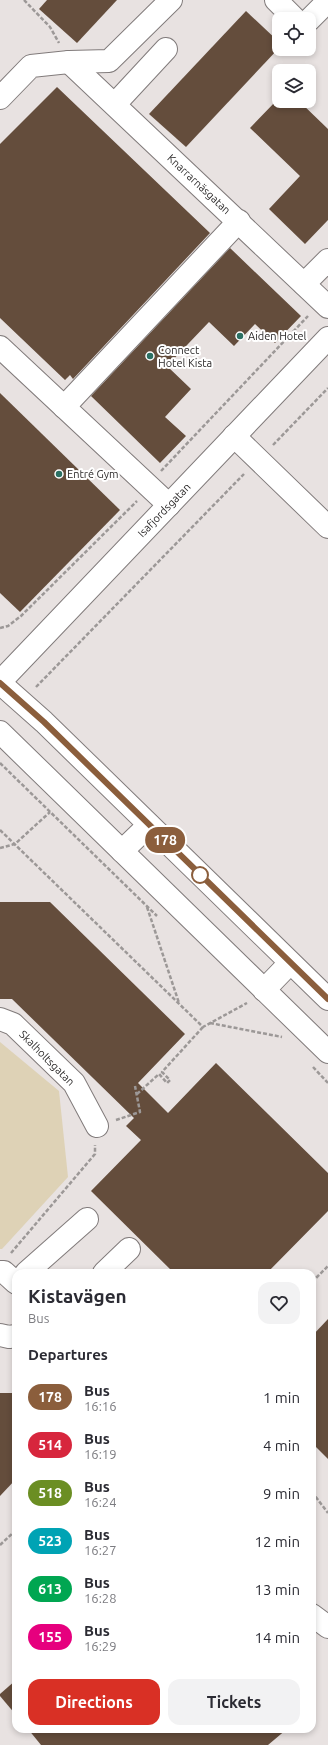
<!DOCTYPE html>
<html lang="en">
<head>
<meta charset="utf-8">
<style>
	:root { --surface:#fff; --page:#f2f2f3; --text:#2b2b33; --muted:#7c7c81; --accent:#d93025 }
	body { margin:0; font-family:Ubuntu,sans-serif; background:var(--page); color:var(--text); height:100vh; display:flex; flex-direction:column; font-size:15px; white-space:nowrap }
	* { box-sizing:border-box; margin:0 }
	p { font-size:13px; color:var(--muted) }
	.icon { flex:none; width:22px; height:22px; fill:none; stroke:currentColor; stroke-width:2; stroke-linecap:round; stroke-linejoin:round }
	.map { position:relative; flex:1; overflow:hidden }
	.details { position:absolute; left:12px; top:1269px; width:304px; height:464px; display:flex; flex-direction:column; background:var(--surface); border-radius:12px; box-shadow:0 2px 6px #0003 }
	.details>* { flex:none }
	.badge { padding:0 8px; border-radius:13px; font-size:14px; line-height:26px }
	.buttons { position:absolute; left:272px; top:12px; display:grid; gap:8px }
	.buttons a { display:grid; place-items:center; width:44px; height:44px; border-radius:8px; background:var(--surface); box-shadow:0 2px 6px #0003; font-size:20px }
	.map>.badge { position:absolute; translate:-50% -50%; box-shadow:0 0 0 2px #fff }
	h2 { padding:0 16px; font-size:15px; line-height:36px }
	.round { display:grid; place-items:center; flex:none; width:42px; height:42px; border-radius:12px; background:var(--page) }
	.head { display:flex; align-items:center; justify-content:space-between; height:68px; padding:0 16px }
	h1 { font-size:19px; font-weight:700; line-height:30px }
	.cta { display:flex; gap:8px; margin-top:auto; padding:8px 16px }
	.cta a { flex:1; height:46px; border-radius:12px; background:var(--accent); color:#fff; font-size:16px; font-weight:700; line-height:46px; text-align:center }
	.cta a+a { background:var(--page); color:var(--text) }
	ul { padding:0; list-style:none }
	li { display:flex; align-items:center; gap:12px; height:48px; padding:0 16px }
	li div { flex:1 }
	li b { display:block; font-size:15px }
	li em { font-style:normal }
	li .badge { min-width:44px; font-weight:700; text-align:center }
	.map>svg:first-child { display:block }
</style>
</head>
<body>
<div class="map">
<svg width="328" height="1745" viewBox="0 0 328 1745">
	<rect width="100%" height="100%" fill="#e8e2e1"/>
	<polygon fill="#ded2b6" points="0,1042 59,1091 68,1177 2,1249 0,1249"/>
	<g fill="#644d3c">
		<polygon points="47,0 117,0 77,43 39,9"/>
		<polygon points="246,11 279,42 279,48 186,147 149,114"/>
		<polygon points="57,87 210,233 73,379 70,375 65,380 0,318 0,144"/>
		<polygon points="276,101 299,101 328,129 328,220 305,244 269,209 300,176 250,128"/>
		<polygon points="230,248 301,316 275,343 255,324 234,346 209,322 167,366 191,389 165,417 186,436 160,463 91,396"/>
		<polygon points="0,393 120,510 20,612 0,593"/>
		<polygon points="0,902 50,902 185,1034 138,1083 168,1113 216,1063 328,1173 328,1211 267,1273 174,1273 91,1191 141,1140 126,1126 134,1118 12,999 0,999"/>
		<polygon points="328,1319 328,1459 312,1443 312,1336"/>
		<polygon points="0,1393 16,1393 16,1479 0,1496"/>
		<polygon points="16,1680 16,1715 0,1696 0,1694"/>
		<polygon points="28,1729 287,1729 268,1745 41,1745"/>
	</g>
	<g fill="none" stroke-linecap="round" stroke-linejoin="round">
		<g stroke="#817b7b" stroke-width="24">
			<g id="minor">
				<polyline points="276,0 295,19"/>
				<polyline points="309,20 328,1"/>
				<polyline points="69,62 328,307"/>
				<polyline points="0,98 31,66 69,62 109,61 171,0"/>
				<polyline points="115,104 166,49"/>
				<polyline points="304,284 328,260"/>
				<polyline points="0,347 169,505"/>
				<polyline points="64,407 239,221"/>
				<polyline points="234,436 328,527"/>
				<polyline points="0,682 328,338"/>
				<polyline points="0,683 44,722 328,999"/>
				<polyline points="0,732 328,1052"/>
				<polyline points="122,851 149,825"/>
				<polyline points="264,990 290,963"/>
				<polyline points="0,1019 13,1024 74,1083 97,1126"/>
				<polyline points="0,1272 4,1272 16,1283"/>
				<polyline points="26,1273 87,1219"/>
				<polyline points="104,1273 129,1249"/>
				<polyline points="0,1335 9,1337 16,1336"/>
				<polyline points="312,1615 328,1627"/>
			</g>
		</g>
		<g stroke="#9c9897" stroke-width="2.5" stroke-dasharray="4 2" stroke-linecap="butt">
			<polyline points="24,0 50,27 59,43"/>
			<polyline points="273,445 328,388"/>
			<polyline points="161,471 308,316"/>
			<polyline points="0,628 8,626 21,616 137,501"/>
			<polyline points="36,687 244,474"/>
			<polyline points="0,763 157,916"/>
			<polyline points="0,830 203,1027 247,1003"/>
			<polyline points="0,848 15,844 50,812"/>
			<polyline points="147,907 179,1003"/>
			<polyline points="210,1023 282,1037"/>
			<polyline points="313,1067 328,1083"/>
			<polyline points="137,1094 159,1074 167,1083 170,1080 162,1072 203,1027"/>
			<polyline points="116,1120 140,1112 135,1086"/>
			<polyline points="11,1253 95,1154 95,1145"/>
			<polyline points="312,1282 328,1266"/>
			<polyline points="312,1492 328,1513"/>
			<polyline points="0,1545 16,1530"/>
		</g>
		<use href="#minor" stroke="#fff" stroke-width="22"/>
	</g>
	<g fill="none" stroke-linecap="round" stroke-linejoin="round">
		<g stroke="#fff" stroke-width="9">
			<polyline id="line" points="0,683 44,722 328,999"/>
		</g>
		<use href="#line" stroke="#8b5e3c" stroke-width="6"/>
	</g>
	<g fill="#2b7063" stroke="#fff" stroke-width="1.5">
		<circle cx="240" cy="336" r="4"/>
		<circle cx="150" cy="356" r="4"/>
		<circle cx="59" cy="474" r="4"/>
	</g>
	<circle fill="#fff" stroke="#8b5e3c" stroke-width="2" cx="200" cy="875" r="8"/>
	<g text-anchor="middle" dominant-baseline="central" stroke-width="4" stroke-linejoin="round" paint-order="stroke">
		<g font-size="11" fill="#2c2a2a" stroke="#fff">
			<text transform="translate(199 184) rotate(43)">Knarrarnäsgatan</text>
			<text transform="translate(164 510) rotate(-46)">Isafjordsgatan</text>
			<text transform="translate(47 1058) rotate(45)">Skalholtsgatan</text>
		</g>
		<g font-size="11" fill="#2c2a2a" stroke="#fff" text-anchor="start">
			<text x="248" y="336">Aiden Hotel</text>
			<text x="158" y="350">Connect<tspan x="158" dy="13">Hotel Kista</tspan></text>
			<text x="67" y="474">Entré Gym</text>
		</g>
	</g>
</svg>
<div class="buttons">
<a><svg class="icon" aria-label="locate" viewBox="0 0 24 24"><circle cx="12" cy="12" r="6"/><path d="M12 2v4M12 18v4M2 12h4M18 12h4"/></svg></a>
<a><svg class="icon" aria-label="layers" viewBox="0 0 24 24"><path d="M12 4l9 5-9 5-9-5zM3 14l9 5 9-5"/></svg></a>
</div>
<b class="badge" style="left:165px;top:840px;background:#8b5e3c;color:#fff">178</b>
<section class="details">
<div class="head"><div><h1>Kistavägen</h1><p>Bus</p></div><a class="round"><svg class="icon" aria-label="heart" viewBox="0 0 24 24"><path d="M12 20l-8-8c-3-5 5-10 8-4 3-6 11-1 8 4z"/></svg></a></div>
<h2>Departures</h2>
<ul>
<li><span class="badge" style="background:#8b5e3c;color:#fff">178</span><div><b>Bus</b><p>16:16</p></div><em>1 min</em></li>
<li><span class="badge" style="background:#d7263d;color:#fff">514</span><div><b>Bus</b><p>16:19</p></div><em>4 min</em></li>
<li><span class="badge" style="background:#6b8e23;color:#fff">518</span><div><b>Bus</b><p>16:24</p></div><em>9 min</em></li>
<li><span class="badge" style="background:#00a3b4;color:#fff">523</span><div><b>Bus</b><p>16:27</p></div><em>12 min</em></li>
<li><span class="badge" style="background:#00a651;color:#fff">613</span><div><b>Bus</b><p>16:28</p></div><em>13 min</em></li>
<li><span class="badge" style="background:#e6007e;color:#fff">155</span><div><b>Bus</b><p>16:29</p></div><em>14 min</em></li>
</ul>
<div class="cta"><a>Directions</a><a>Tickets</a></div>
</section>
</div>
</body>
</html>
